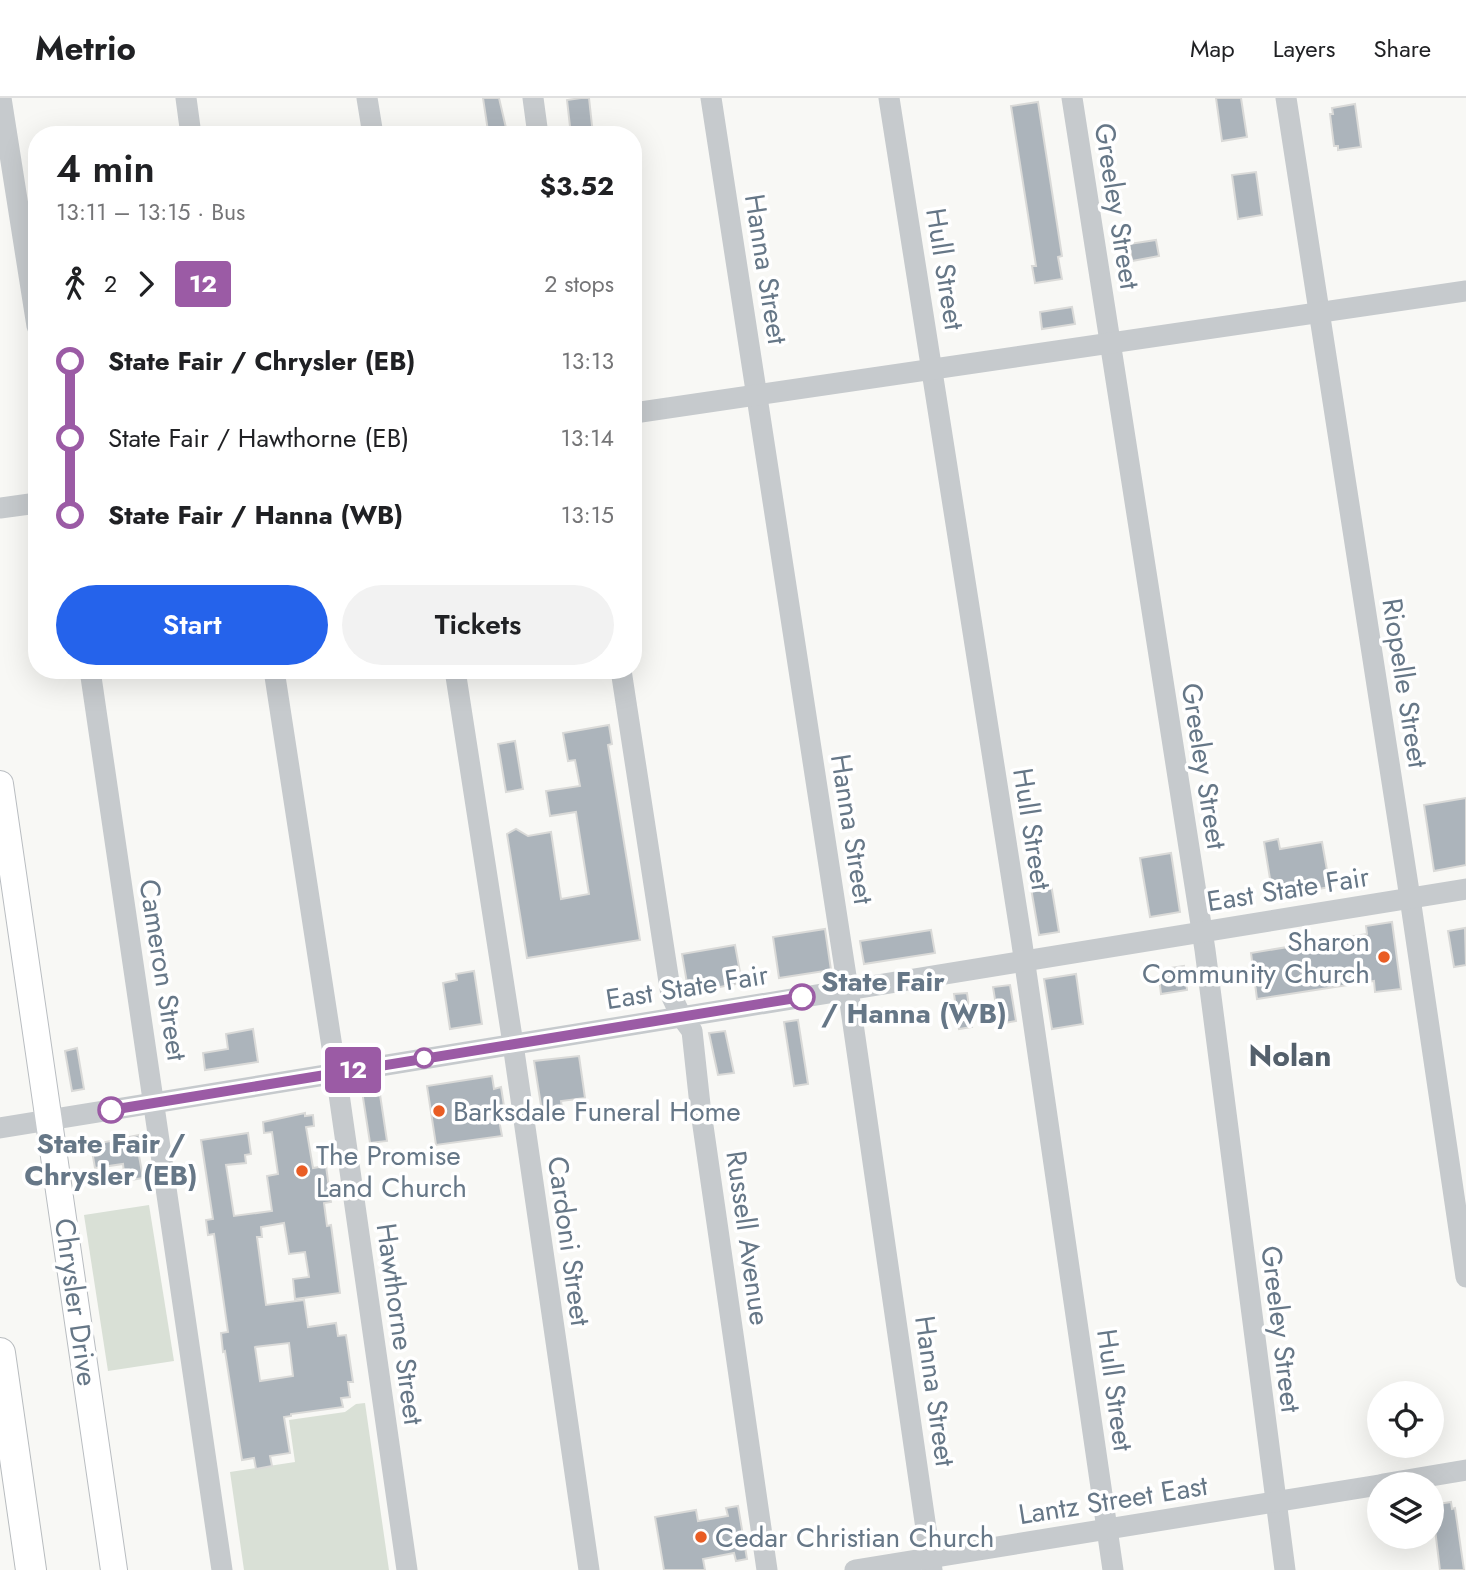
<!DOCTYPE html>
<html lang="en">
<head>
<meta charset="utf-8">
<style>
	:root { --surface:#fff; --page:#f2f2f2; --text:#202124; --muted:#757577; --line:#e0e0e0; --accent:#2563eb }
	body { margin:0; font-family:Jost,sans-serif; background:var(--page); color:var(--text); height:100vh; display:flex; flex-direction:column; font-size:26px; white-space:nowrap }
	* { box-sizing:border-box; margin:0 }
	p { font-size:23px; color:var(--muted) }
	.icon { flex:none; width:38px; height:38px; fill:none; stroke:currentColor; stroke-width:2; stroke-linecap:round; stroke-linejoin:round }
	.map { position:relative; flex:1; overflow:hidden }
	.details { position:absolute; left:28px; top:28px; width:614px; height:553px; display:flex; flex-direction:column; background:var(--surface); border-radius:28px; box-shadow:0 7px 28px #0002 }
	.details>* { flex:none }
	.badge { padding:0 14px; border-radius:5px; font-size:24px; line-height:46px }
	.tools { position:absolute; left:1367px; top:1283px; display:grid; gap:14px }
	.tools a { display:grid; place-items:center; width:77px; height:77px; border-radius:50%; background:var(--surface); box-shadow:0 7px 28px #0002; font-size:35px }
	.map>.badge { position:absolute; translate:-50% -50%; box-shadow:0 0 0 4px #fff }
	.legs { display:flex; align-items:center; gap:10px; height:77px; padding:0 28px; font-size:23px }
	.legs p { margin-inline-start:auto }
	.overview { display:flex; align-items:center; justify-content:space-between; height:119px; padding:0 28px }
	h1 { font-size:38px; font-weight:600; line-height:52px }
	.button { display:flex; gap:14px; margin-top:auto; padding:14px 28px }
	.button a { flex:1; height:80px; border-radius:42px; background:var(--accent); color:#fff; font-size:28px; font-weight:600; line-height:80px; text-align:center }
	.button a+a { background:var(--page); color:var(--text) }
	ul { padding:0 28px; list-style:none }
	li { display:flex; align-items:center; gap:24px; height:77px; font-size:26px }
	li i { display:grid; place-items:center; width:10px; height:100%; margin:0 9px; background:currentColor }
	li i::after { content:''; width:18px; height:18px; margin:-9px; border:5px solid; border-radius:50%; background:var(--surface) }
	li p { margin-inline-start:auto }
	li:first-child i { background:linear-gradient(#0000 50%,currentColor 0) }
	li:last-child i { background:linear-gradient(currentColor 50%,#0000 0) }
	header { display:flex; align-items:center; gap:42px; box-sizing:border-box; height:98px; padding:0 35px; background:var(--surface); border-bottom:2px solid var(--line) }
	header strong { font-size:33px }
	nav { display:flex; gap:38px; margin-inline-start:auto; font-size:24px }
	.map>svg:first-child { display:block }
</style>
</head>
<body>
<header>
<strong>Metrio</strong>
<nav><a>Map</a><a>Layers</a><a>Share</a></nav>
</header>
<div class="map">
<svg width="1466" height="1472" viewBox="0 0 1466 1472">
	<rect width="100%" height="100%" fill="#f8f8f5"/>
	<g fill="#d9e0d6">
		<polygon points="149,1107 174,1263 108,1273 84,1117"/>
		<polygon points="365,1305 389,1472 244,1472 230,1374 295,1364 289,1322 345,1314 356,1306"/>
	</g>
	<g fill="#acb4bb" stroke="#dadad8" stroke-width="2" fill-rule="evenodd">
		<polygon points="483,0 499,0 506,30 488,33"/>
		<polygon points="581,0 589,0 593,37 571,37 567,2"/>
		<polygon points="1216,0 1241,0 1247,39 1222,43"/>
		<polygon points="1038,4 1062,158 1058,159 1062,181 1035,185 1032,168 1036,168 1011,8"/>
		<polygon points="1355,6 1361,49 1338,52 1338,48 1334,48 1330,16 1333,16 1332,10"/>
		<polygon points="1256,74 1262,117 1238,121 1232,77"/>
		<polygon points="1156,142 1159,158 1132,163 1129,146"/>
		<polygon points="1072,209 1075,226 1042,231 1040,214"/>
		<polygon points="609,627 612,646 608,647 640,842 527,860 507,736 516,731 528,738 551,734 561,801 589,796 576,714 550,718 546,693 580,688 575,662 568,663 563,635"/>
		<polygon points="515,643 523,691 506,694 498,646"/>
		<polygon points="1466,700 1466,767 1434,773 1424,707"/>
		<polygon points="1278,741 1280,751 1322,744 1330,789 1273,799 1264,744"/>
		<polygon points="1171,755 1180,814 1150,819 1140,760"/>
		<polygon points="1051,786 1059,834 1039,837 1031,790"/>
		<polygon points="1392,824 1401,891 1375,894 1374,883 1257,901 1251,855 1367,836 1366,828"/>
		<polygon points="1465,830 1466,867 1454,869 1448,833"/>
		<polygon points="825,831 831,872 779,880 773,839"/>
		<polygon points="931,832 935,855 864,866 860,843"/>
		<polygon points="735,847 742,885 692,894 688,891 682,856"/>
		<polygon points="1184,868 1187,892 1161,896 1159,879 1171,877 1170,870"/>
		<polygon points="474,873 482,926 450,931 443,885 457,882 456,876"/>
		<polygon points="1076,876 1083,926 1052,931 1044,881"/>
		<polygon points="1010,887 1016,923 999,926 993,889"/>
		<polygon points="967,895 972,929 959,931 954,896"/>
		<polygon points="798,922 808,986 794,988 784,924"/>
		<polygon points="253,931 258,964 205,972 203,955 228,951 226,936"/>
		<polygon points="725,933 734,975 718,977 709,935"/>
		<polygon points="77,950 84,991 72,993 65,953"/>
		<polygon points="579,958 585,1000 561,1003 563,1017 543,1020 534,963"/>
		<polygon points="492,978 494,991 501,989 506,1021 499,1022 502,1038 436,1047 427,988"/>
		<polygon points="379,990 387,1043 370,1045 362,993"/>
		<path d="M305,1015V1018L313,1017L314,1028L306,1029L313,1070L326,1068L331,1104L324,1105L327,1128L331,1127L340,1195L295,1201L293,1181L309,1179L305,1154L289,1156L284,1125L261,1129L262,1139H257L266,1207L304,1202L308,1229L336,1225L338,1238L346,1237L353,1284H348L350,1299L341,1300L343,1309L291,1316V1318L284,1319L290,1355L270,1358L272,1368L256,1371L254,1360L242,1362L225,1253L223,1254L221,1235L228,1234L214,1136L208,1137L206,1122L213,1121L201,1042L248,1035L251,1056L245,1057L246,1065L226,1067L234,1118L272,1113L267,1078L278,1076L272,1034L264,1035L263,1024ZM289,1245L293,1278L260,1283L255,1249Z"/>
		<polygon points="139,1037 141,1051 138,1052 143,1080 125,1083 123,1066 95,1070 91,1047"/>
		<polygon points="1451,1404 1452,1411 1455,1410 1464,1472 1440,1472 1432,1407"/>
		<polygon points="738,1408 747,1461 736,1463 734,1455 703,1461 705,1472 664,1472 655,1419 696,1412 698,1423 728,1418 726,1410"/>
	</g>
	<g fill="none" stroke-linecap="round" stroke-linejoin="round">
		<g stroke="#b9bdc1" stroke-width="28">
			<polyline id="major" points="0,686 114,1472"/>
		</g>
		<g stroke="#b8bcbf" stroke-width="32">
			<polyline id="highway" points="0,1255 31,1472"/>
		</g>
		<g stroke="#c6cacd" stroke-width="21">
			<polyline points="1,0 37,228"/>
			<polyline points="186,0 191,37"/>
			<polyline points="367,0 373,37"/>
			<polyline points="533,0 538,37"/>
			<polyline points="711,0 848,891 932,1472"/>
			<polyline points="889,0 1021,839 1113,1472"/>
			<polyline points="1072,0 1205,852 1285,1472"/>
			<polyline points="1286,0 1410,800 1466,1179"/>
			<polyline points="634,315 1466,193"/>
			<polyline points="0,410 37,405"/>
			<polyline points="90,572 222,1472"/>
			<polyline points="274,572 336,975 407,1472"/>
			<polyline points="455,572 513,946 589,1472"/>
			<polyline points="621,572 671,897 681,918 692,933 700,1007 767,1472"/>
			<polyline points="0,1030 1466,791"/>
			<polyline points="1383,1386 1466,1372"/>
			<polyline points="855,1472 1379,1387"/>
		</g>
		<use href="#major" stroke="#fff" stroke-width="26"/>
		<use href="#highway" stroke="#fff" stroke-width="30"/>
	</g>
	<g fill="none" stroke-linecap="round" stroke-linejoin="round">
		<g stroke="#fff" stroke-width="16">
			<polyline id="line-1" points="111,1012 802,899"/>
		</g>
		<use href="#line-1" stroke="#9b5ba5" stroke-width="10"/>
	</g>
	<g fill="#e95d24" stroke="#fff" stroke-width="2.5">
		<circle cx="1384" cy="859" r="7"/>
		<circle cx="439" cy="1013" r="7"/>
		<circle cx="302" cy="1073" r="7"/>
		<circle cx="701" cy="1439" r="7"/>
	</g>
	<g fill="#fff" stroke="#9b5ba5" stroke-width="3.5">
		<circle cx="802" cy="899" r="12"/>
		<circle cx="424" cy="960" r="9"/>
		<circle cx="111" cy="1012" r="12"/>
	</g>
	<g text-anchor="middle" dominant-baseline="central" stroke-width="7" stroke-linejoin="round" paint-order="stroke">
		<g font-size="28" fill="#667787" stroke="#fff">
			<text transform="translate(1117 108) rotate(81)">Greeley Street</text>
			<text transform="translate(766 171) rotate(81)">Hanna Street</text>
			<text transform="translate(945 171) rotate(81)">Hull Street</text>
			<text transform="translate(1405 585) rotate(81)">Riopelle Street</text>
			<text transform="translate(1204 668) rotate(81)">Greeley Street</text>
			<text transform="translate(852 731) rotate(81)">Hanna Street</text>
			<text transform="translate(1032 731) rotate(81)">Hull Street</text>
			<text transform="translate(1288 791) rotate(-9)">East State Fair</text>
			<text transform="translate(163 872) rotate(81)">Cameron Street</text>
			<text transform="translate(687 889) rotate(-9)">East State Fair</text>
			<text transform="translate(748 1140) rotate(82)">Russell Avenue</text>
			<text transform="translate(569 1143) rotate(82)">Cardoni Street</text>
			<text transform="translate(76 1204) rotate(82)">Chrysler Drive</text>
			<text transform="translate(400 1226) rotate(82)">Hawthorne Street</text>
			<text transform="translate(1281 1231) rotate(83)">Greeley Street</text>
			<text transform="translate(1115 1292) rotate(82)">Hull Street</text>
			<text transform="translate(935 1293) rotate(82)">Hanna Street</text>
			<text transform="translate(1113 1402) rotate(-9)">Lantz Street East</text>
		</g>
		<g font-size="28" fill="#667787" stroke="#fff" text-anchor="start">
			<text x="1370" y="843" text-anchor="end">Sharon<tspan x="1370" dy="32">Community Church</tspan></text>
			<text x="453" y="1013">Barksdale Funeral Home</text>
			<text x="316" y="1057">The Promise<tspan x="316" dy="32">Land Church</tspan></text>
			<text x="715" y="1439">Cedar Christian Church</text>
		</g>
		<g font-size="28" font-weight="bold" fill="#667787" stroke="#fff" text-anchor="start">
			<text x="821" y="883">State Fair<tspan x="821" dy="32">/ Hanna (WB)</tspan></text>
			<text x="111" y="1045" text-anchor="middle">State Fair /<tspan x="111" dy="32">Chrysler (EB)</tspan></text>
		</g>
		<g font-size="30" font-weight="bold" fill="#54606c" stroke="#fff">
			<text x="1290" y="957">Nolan</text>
		</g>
	</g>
</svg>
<div class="tools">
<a><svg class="icon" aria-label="locate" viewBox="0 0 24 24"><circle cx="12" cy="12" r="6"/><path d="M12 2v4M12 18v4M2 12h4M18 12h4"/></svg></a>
<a><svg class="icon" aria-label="layers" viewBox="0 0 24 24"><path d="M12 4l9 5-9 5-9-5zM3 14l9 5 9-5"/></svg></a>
</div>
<b class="badge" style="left:353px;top:972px;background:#9b5ba5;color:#fff">12</b>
<section class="details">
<div class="overview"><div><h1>4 min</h1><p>13:11 – 13:15 · Bus</p></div><b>$3.52</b></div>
<div class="legs"><svg class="icon" aria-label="walk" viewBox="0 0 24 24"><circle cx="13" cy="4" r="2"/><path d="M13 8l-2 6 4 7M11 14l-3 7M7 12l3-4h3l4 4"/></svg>2<svg class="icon" aria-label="forward" viewBox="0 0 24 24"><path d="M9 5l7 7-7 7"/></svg><b class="badge" style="background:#9b5ba5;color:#fff">12</b><p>2 stops</p></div>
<ul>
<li><i style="color:#9b5ba5"></i><b>State Fair / Chrysler (EB)</b><p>13:13</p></li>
<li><i style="color:#9b5ba5"></i><span>State Fair / Hawthorne (EB)</span><p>13:14</p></li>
<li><i style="color:#9b5ba5"></i><b>State Fair / Hanna (WB)</b><p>13:15</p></li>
</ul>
<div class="button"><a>Start</a><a>Tickets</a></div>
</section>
</div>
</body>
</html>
